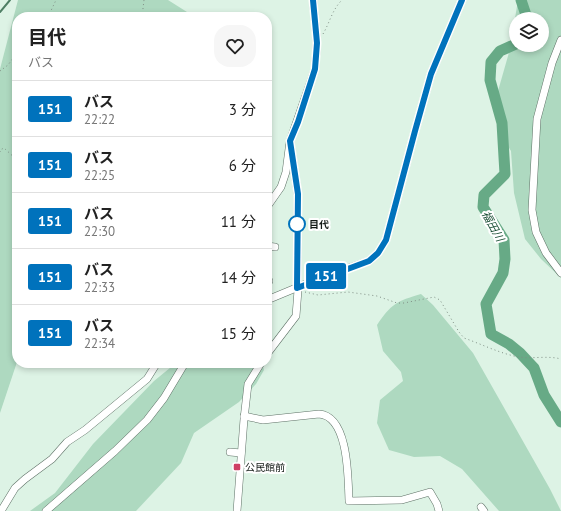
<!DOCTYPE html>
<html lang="ja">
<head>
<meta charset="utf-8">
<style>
	:root { --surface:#fff; --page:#f6f6f6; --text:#222; --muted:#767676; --line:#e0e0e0 }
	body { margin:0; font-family:"PT Sans","Noto Sans JP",sans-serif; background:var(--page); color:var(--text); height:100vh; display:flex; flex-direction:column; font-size:15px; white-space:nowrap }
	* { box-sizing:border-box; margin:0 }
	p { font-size:13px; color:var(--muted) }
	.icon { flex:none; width:22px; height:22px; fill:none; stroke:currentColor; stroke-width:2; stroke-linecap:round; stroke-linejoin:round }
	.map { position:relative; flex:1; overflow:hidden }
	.drawer { position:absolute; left:12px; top:12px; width:260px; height:356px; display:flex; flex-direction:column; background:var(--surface); border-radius:16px; box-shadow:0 2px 6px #0003 }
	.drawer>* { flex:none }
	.badge { padding:0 8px; border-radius:3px; font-size:14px; line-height:26px }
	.buttons { position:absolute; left:509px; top:12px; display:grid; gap:8px }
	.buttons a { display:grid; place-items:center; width:40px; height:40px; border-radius:50%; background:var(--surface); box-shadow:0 2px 6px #0003; font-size:20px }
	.map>.badge { position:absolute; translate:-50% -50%; box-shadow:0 0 0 2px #fff }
	.round { display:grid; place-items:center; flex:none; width:42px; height:42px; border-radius:16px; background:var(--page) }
	.head { display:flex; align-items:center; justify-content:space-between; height:68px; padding:0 16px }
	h1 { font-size:19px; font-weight:700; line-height:30px }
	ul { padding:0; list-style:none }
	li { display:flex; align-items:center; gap:12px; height:56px; padding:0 16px; border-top:1px solid var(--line) }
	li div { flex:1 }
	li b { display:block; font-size:15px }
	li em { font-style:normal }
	li .badge { min-width:44px; font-weight:700; text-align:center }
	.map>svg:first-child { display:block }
</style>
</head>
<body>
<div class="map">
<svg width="561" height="511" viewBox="0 0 561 511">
	<rect width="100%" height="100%" fill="#ddf3e5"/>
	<g fill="#aed9c0" fill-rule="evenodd">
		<polygon points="18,0 168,0 187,12 191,17 17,17 17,362 0,413 0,69"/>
		<path d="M518,0H561V278L541,259L525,239L514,193L511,151L500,134L496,98L510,49ZM516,19H542V45H516Z"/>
		<path d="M421,294L433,305L473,353L550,489L561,511H499L462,469L440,456L414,457L389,450L377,423L380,400L403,381L401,372L383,351L377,325C391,304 397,301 421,294Z"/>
		<polygon points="176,363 262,363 264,370 256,384 239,402 194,433 181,463 136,511 30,511 55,493 93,444 154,381"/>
	</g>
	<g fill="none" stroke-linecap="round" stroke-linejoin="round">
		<polyline stroke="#4e7f64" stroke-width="2" points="0,12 10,0"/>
		<g stroke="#67aa86" stroke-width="11">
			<polyline points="521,0 526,15 530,19"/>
			<polyline points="516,44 500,51 491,62 490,80 502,123 505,174 484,195 483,207 504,240 505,259 503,273 486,304 491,334 509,344 520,353 534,368 544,395 561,422"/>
		</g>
		<g stroke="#5e7166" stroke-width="8">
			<g id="minor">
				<polyline points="561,40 552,63 537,119 532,210 536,232 546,253 561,273"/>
				<polyline points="267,207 281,187 286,172 290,141 315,69 317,43 313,0"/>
				<polyline points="267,246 275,247"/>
				<polyline points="267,281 269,281"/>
				<polyline points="267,300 320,278 369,261 378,253 386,240 415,131 431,74 462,0"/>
				<polyline points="267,354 296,316 298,290 297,288 298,195 290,141"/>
				<path d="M244,416L263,420L319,414C349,416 348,479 349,501L402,500L430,492L437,504L439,511"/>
				<polyline points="230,452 241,453"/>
				<polyline points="481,507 484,511"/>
				<polyline points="1,511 15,488 25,479 52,459 67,442 85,430 147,379 157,363"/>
				<polyline points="46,511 115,451 147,420 164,398 185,363"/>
				<polyline points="237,511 244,419 248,384 261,363"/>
			</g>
		</g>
		<g stroke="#808f85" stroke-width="1" stroke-dasharray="1 3" stroke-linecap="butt">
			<polyline points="48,17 56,0"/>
			<polyline points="142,17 144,0"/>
			<path d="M323,34C330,22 332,10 342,0"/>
			<polyline points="0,71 8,65 17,53"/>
			<polyline points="0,152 0,150 4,148 17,160"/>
			<path d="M305,292L318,295L348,292L377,296L397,303H404L434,297L440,300L459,332L464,338C481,344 497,352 514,356C530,360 546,355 561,359"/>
		</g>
		<use href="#minor" stroke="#fff" stroke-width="7"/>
	</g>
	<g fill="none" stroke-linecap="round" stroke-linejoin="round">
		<g stroke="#fff" stroke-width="9">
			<polyline id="line" points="313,0 317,43 315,69 298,122 290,141 298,194 297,288 369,261 378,253 386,240 415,131 431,74 462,0"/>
		</g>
		<use href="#line" stroke="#0072bc" stroke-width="6"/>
	</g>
	<circle fill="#fff" stroke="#0072bc" stroke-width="2" cx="297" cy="224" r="8"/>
	<rect fill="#ce3f64" stroke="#fff" stroke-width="1.5" x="233" y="463" width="8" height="8" rx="2"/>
	<g text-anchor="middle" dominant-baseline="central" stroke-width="4" stroke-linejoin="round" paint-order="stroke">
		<g font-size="10" font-weight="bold" fill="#131a16" stroke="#fff" text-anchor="start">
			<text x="309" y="224">目代</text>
		</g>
		<g font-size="10" fill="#131a16" stroke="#fff" text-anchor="start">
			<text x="245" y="467">公民館前</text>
		</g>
		<g font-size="11" font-style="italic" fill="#1a4e35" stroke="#fff">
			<text transform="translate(493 226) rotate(61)">福田川</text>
		</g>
	</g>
</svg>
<div class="buttons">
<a><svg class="icon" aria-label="layers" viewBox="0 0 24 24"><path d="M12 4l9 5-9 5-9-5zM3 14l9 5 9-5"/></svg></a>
</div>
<b class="badge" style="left:326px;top:276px;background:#0072bc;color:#fff">151</b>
<section class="drawer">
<div class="head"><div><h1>目代</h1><p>バス</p></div><a class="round"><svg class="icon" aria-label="heart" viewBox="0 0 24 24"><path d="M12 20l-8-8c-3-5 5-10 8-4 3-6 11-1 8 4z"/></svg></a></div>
<ul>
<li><span class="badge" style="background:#0072bc;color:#fff">151</span><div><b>バス</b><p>22:22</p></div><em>3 分</em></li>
<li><span class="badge" style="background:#0072bc;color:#fff">151</span><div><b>バス</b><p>22:25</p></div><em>6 分</em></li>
<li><span class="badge" style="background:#0072bc;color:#fff">151</span><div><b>バス</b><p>22:30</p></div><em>11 分</em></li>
<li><span class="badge" style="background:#0072bc;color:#fff">151</span><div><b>バス</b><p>22:33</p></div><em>14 分</em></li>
<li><span class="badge" style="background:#0072bc;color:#fff">151</span><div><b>バス</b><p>22:34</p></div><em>15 分</em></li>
</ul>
</section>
</div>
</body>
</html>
